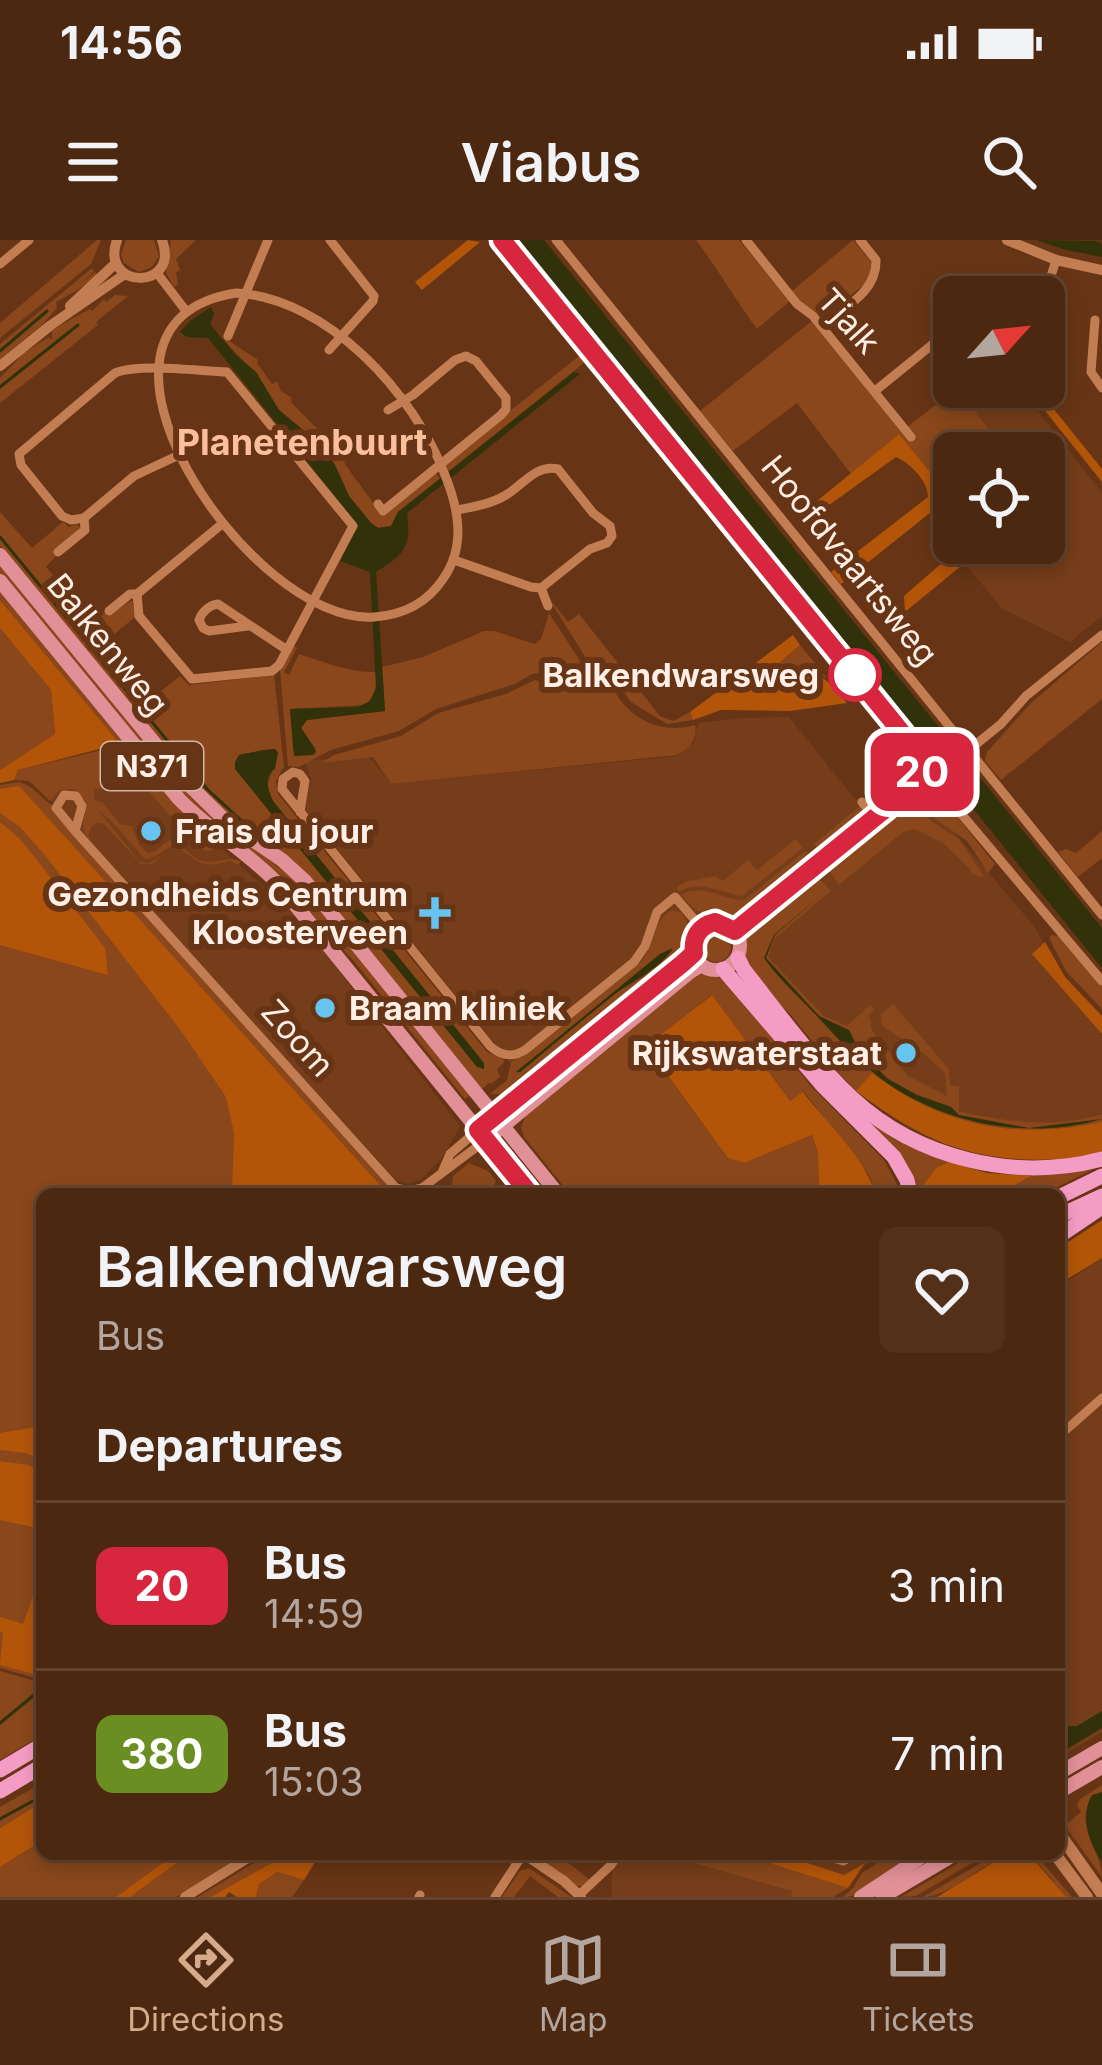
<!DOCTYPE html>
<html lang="en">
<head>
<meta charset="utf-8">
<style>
	:root { --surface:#4d2810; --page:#543019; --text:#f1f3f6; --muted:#b3a69f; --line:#644430; --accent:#d6ab8b }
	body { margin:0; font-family:Inter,sans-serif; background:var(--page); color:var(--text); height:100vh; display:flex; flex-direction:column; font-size:45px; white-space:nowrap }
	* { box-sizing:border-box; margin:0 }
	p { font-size:39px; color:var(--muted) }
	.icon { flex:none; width:66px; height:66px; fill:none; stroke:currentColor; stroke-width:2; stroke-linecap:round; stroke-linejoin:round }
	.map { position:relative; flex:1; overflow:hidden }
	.panel { position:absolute; left:36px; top:948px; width:1029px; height:672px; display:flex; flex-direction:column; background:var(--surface); border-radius:18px; box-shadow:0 6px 18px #0003,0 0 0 3px var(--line) }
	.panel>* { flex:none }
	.badge { padding:0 24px; border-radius:18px; font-size:42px; line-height:78px }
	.needle { width:78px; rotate:63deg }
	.fabs { position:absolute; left:933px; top:36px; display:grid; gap:24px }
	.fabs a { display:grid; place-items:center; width:132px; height:132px; border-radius:18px; background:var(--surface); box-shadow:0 6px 18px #0003,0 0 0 3px var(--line); font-size:60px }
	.map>.badge { position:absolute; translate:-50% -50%; box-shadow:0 0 0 6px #fff }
	h2 { padding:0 60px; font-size:45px; line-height:108px }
	.round { display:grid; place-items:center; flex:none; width:126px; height:126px; border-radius:18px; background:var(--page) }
	.overview { display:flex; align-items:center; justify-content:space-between; height:204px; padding:0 60px }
	h1 { font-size:57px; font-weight:600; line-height:90px }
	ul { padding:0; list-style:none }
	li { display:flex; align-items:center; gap:36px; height:168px; padding:0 60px; border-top:3px solid var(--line) }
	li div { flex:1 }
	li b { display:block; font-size:45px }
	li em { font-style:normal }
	li .badge { min-width:132px; font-weight:700; text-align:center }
	.status { display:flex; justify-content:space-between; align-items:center; height:84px; padding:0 60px; background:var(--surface); direction:ltr }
	.status svg { height:33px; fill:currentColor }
	header { display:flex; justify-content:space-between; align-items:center; height:156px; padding:0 60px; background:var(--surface); font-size:54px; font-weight:600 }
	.tab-bar { display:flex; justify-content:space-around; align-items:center; height:168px; border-top:3px solid var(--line); background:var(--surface); font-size:33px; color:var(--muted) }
	.tab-bar a { display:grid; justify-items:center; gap:6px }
	.tab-bar .active { color:var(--accent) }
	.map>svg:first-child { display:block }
</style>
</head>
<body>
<div class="status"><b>14:56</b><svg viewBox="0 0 49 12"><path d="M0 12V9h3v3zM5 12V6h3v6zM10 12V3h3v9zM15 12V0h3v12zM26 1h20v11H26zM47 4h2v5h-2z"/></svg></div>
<header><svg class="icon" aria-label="menu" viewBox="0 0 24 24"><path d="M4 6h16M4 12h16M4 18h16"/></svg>Viabus<svg class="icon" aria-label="search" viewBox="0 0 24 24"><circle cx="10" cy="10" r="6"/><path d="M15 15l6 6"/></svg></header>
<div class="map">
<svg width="1102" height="1657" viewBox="0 0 1102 1657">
	<rect width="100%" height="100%" fill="#673515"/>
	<g fill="#753d19">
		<polygon points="969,147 1019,147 1102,253 1102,376 1070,402 1001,368 957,313 961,303 1044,303 1044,213 954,213 954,245 907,196"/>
		<polygon points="789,477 853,557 862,562 924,557 1034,686 1061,733 1102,780 1102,874 1070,883 1034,886 958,871 909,842 824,776 767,719 744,682 682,717 525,841 305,569 311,540 305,521 368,515 391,544 677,516 694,502 698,483 744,478"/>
		<polygon points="133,515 180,571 295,675 460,886 443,917 421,939 409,944 397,941 47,556"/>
		<polygon points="1102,1018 1102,1492 1059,1518 1059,1047"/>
		<polygon points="613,1614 882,1614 869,1622 832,1657 611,1657"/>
	</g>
	<g fill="#89471b" fill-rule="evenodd">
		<polygon points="97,0 101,0 91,24 0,98 0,83"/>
		<polygon points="126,0 154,0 159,16 152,27 139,32 124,23 121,14"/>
		<polygon points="171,0 196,0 176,19 180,30 176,33 178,44 174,47 166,33"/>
		<path d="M696,0H739L790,61L757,89C735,59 718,29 696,0Z"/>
		<polygon points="853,0 872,23 868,42 822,77 804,65 792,51"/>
		<path d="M92,28L94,31L80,45L95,32L98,36C83,47 69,55 56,62L57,68L42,85L0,119V104Z"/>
		<polygon points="115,55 128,56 96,82 98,85 0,163 0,138 25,112 49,97 52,100 52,90 57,87 90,69 92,71 104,59 106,62"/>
		<polygon points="813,80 902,191 959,147 988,147 971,167 998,201 983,213 954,213 954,237 950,240 954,245 954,261 899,194 851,234 797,163 733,211 700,171"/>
		<polygon points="209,83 220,95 258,120 257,123 272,144 277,141 281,151 292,158 291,162 330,202 336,199 340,209 350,216 344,223 382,275 436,233 440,239 398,272 391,286 378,288 371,283 349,256 335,225 321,205 279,170 261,141"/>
		<polygon points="579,116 585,122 449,231 446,225 452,217"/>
		<path d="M0,272L32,308L63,282L69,287L77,284L81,289L46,327L91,380L102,371L108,376L132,360L135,377L106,401L117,416L114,420L151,459L180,436L189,445L274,435L284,526L276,541L278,554L487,812L503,819L504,823L497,829L500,837L491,844L489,843L483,848L478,847L317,647L206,558L0,306ZM275,509L277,519L267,545L273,561L485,827L235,529L242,514Z"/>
		<path d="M0,325L192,558C226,590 265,614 300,645L471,854L465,859L353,720L320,685L200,574L0,335Z"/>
		<path d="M0,350L134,513L131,542L117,548L112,543L105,548L94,549V560L102,562L120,584L132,586L139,605L148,613C160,613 163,600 175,599C183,605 190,617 200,620C214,626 225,615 241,621L238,625L230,621C196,631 199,618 173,605L154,617L145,619L111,581L97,569L140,622L149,623L166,613L152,624H141L104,584L97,583C90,587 87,592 90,600C77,585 87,578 86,562L75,549L60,550L50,561L29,541L14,540L18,530L102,510L111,506L116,499L0,360Z"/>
		<polygon points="546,354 568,382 579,374 660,476 673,481 690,472 693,480 667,484 631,462 614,438 586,418"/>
		<path d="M549,373L582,424L597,434L591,439L552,440L536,433L530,435L515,444L436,469L399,491L331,510L299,527L288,526L280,431L294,406L297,408L284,432L289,435L299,414C324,422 350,433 376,432C376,446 377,456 364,465L290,469L294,515H312L315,508L301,488L307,480L385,471L382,427L423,417L484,391H494L535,404L541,399Z"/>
		<polygon points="0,388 51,450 55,494 0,530"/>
		<polygon points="1102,402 1102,459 1001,540 985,521 987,512 1031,463"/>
		<polygon points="800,405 827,438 815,434 775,447 766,438 772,429"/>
		<polygon points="826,406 864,452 856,461 819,412"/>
		<path d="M603,439C613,445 614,453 622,462C640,485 668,493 695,485C698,499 689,509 677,515L391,544L373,517L321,523L334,515L401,496L438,473L506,454L535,440C556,447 583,450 603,439Z"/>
		<path d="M891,486C905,504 928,525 904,545C888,524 893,513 881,494Z"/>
		<polygon points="147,528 221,604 222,607 207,611 200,609 144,546 143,538"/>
		<path d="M19,542C35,546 42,560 56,568L396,947L422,948L418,954H42V1440L0,1428V545Z"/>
		<polygon points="922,554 937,556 946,563 995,624 988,633 967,601 931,576 914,557"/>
		<polygon points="910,558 932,582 959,599 984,636 982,638 970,633 971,630 943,603 914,589 903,592 839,645 828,629 828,621"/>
		<polygon points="860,566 865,574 862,580 825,611 820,611 814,604"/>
		<polygon points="1102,591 1102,618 1078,637 1058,612 1066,609 1076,613"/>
		<path d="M796,599L803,608L742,656C720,653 699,639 679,652L676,648L685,642L715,636L723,641L748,620L757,630Z"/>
		<path d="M805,611L811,618L810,623C770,655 726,710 681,655C702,642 722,660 744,660Z"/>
		<path d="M810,635L819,638L831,651L775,698L768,717L824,776L847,786L870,765L874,770L869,775L872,790L908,836L947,856L945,833L923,813L882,786L881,774L893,764L949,829L950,846H959V871C1008,882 1053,889 1102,874V882C1015,900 944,887 872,834L856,851L833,827L790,774L766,752L745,720V700L755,681ZM764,718L819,776L851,793L859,811L888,839L917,855L951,867L956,875C895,859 856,817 814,773C798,755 778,738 764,718Z"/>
		<path d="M672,670L682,673C693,689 690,706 679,721L603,773L510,848L500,854H490L507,840L511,822L528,813L642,721C654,705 654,679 672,670ZM673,710L643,737L617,752L520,832H517L660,714Z"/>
		<circle cx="716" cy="707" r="15"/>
		<polygon points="1051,695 1058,696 1102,747 1102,769 1066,731 1049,698"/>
		<polygon points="712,734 730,744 810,845 884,920 902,954 876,954 869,935 804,852 790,861 711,755 646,807 728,918 744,923 812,895 818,913 819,954 570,954 524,897 521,888 526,874 697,735"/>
		<polygon points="859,874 917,910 949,922 937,927 916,954"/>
		<polygon points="469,923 488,931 496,941 490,954 478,952 482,949 478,945 475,948 474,954 464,954 452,947 453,936"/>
		<polygon points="1096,928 1043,954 999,954 1031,936"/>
		<polygon points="0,1431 42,1443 42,1495 0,1520"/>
		<polygon points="42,1543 42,1562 0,1588 0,1567"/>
		<path d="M1102,1545V1552C1065,1575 1102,1608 1102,1637L1063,1583L1066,1580L1069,1582L1081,1572L1077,1565L1080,1559Z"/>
		<polygon points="42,1601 42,1614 175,1614 116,1657 0,1657 0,1627"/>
		<polygon points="189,1614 244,1614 176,1657 130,1657"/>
		<polygon points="269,1614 288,1614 210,1657 198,1657"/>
		<polygon points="531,1614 557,1614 590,1640 583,1646 575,1646"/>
		<polygon points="663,1614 741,1614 848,1648 833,1657 791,1657 792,1651"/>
		<path d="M892,1614H916C895,1629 869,1657 843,1657L853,1648L862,1633Z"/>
		<polygon points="974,1614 987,1614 916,1656 901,1657"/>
		<path d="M996,1614H1035L1072,1657H1066C1056,1646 1046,1630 1035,1621C1002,1596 959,1657 923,1657Z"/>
		<polygon points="529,1628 571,1657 558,1657 530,1636 514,1657 502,1657 520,1631"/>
		<polygon points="279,1632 304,1640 292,1657 256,1657 259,1644"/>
	</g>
	<g fill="#b35509">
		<polygon points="468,0 480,2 422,50 415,42"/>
		<polygon points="1026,147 1036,147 1102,229 1102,242"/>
		<path d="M899,194L954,261V285L936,268L841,344L831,332L928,257C928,241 910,223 896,217L825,268L817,261Z"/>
		<polygon points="965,303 989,303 905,372 904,356"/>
		<polygon points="0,360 116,499 111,506 18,530 14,540 0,543 0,530 55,494 51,450 0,388"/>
		<path d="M793,395L800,405L772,429L767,438L769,444L775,447C818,433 817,426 847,463L790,471L721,470L693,480L690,472Z"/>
		<polygon points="19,546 388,954 232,954 234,893 226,857 182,792 44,614 20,587 0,573 0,549"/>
		<polygon points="0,582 19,598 37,620 105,708 108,735 0,705"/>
		<polygon points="1045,702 1065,737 1102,776 1102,794 1032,714"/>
		<path d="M712,755L790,861L803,852C828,885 862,914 876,954H819L818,913L812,895L744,923L728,918L646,806Z"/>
		<path d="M872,833C944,887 1015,900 1102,882V912C1051,925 985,922 936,900C908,888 880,869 856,851Z"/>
		<polygon points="949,922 987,933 1031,936 999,954 916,954 937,927"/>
		<polygon points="1102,980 1102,1018 1059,1044 1059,1008"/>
		<polygon points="42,1186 42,1220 26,1213 0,1210 0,1193"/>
		<polygon points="0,1221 28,1225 42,1232 42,1289 0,1280"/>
		<polygon points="42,1332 42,1436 41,1436 0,1425 3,1393 0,1391 0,1377 23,1384"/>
		<polygon points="42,1562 42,1601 0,1627 0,1588"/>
		<polygon points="175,1614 189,1614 130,1657 116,1657"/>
		<polygon points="288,1614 320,1614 304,1640 278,1632 259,1644 256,1657 237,1657 229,1652 225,1657 210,1657"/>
		<polygon points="741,1614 780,1614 844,1635 865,1623 848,1648"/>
		<polygon points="1013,1614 1035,1621 1066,1657 937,1657 999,1619"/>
	</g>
	<g fill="#31310a">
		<polygon points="513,0 544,0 1102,688 1102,728"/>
		<polygon points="1036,0 1097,1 1102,4 1102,17 1066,10"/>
		<path d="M211,67L214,74L210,84L235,114L256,132L279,170L321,205L335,225L349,256L371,283L378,288L391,286L398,272L574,132L580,134L407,273C412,308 403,315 376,332L385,471L307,480L301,488L315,509L316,512L313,515L294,516L290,469L358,467L370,461L376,448L370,332L340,321L358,285L208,98L187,97L180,92L190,81Z"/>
		<path d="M263,510L275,509L278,512L275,529C264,536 267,550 273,561L484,823V829L477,827L235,529V522L239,515Z"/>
		<path d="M825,652L775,695L766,718L819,776L849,790L859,811L888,839L917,855L951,867L959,875L1029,888L1102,879C1029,901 941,884 880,838C856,820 835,795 814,773C797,755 778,738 764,718L774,695Z"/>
		<path d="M673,708C660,729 635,739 615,754C583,779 552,806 520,832H516L660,714Z"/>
		<polygon points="1102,1471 1102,1488 1067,1509 1059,1511 1059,1486 1077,1486"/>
		<path d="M1102,1552V1622C1088,1602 1080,1575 1092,1555Z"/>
	</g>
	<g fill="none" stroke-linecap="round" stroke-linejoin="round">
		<g stroke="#31310a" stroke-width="3">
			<polyline points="0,111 47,71"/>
			<polyline points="0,147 78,85"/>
			<polyline points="0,297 207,549 244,583"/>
			<polyline points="0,1483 34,1455 42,1454"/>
			<polyline points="0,1579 42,1556"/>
		</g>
		<g stroke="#c37d53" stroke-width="9">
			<polyline points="502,0 911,504 920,522 924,549"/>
			<polyline points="556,0 1102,675"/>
			<polyline points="746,0 797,64 813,76 911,197"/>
			<polyline points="0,24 29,0"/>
			<polyline points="157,33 186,71"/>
			<path d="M236,53C328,58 414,154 445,235C459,270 466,306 443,339C427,363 403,375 374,377C250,386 46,83 236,53Z"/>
			<polyline points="1045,55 1056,20"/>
			<path d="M991,57C1014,38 1019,43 1045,53"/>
			<polyline points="1095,80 1091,132 1102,148"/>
			<path d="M822,86C845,67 877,52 876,20L860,0"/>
			<polyline points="228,96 268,0"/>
			<polyline points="329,110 373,61 374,56 330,0"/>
			<polyline points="875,151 954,87"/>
			<polyline points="378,264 383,271 501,175 506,169 506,158 476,121 466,116 455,120 413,155 388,170"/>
			<path d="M84,278L71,280L62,276L21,225L19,214L115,133C140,123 198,131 227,132L353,286L279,425L272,431L192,439L139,376L137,354"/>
			<polyline points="58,312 85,290 84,278 134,236 179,215"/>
			<path d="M454,320L531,347L541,348L590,309L607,303L612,296L610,286L593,273L558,229C536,224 523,245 506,255C491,264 473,267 457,270"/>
			<polyline points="541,348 548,366"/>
			<polyline points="109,371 130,354 137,354 222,284"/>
			<path d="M248,386L209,391L203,388L199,380C202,372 209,365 218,364L287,410"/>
			<polyline points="969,510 1001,484 1026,456 1102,395"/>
			<polyline points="923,540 929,542 947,557 1102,741"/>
			<polyline points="893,561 904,549 923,540"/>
			<polyline points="862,562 874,577"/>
			<path d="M300,572L305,541L300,534L293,532L283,539L282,549L490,806C501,816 512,818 525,810L634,722L645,706L657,672L675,657L701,687"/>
			<polyline points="75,591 82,566 76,556 64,555 56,568 75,591 396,948 409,951 422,948 486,900"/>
			<polyline points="735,690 889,565 917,550 927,549"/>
			<polyline points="443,930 450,914 478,890"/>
			<polyline points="1059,1196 1102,1158"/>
			<polyline points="822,1614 843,1621 856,1614"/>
			<polyline points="579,1655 611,1625 618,1614"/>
			<polyline points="419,1657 420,1655"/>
			<polyline points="495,1657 523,1614"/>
		</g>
		<g stroke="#c37d53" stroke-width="10">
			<path d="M117,0C99,50 181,51 162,0"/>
			<polyline points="1007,0 1056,20 1102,30"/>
			<polyline points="70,66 116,23"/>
			<polyline points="0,126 51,85 125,34"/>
			<polyline points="524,1614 564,1641 581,1657"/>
			<polyline points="185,1657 254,1614"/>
		</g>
		<g stroke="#c37d53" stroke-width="12">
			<polyline points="1059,1593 1102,1654"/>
			<polyline points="1055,1614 1087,1657"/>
		</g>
		<g stroke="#e19097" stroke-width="14">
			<polyline points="0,315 188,544 228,583 282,620 305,641 558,954"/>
			<path d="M0,341L179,559C210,591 249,613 279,645L530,954"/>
			<circle cx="716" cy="706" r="24"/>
			<polyline points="488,880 693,713"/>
			<polyline points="486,900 690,732 702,725"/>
			<polyline points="1059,1533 1102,1508"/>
			<polyline points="1059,1552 1102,1527"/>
			<polyline points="861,1657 926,1614"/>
			<polyline points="882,1657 955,1614"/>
		</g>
		<g stroke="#f59cc5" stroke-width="15">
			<path d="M738,718L744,730C778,773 812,820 852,858C918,919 1015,942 1102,919"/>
			<polyline points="723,729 824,847 894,917 907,940 910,954"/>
			<polyline points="1059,957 1102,936"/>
			<polyline points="1059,976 1102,956"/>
			<polyline points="1059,996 1102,967"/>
			<polyline points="0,1530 42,1505"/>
			<polyline points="0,1551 42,1526"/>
		</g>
	</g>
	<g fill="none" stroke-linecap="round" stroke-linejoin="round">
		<g stroke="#fff" stroke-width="27">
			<path id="line" d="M502,0L911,504L920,522L923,540L904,549L889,566L735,691L715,682C699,686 692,697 694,713L683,723L478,890L530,954"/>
		</g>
		<use href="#line" stroke="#d7263d" stroke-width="18"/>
	</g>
	<circle fill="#fff" stroke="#d7263d" stroke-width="6" cx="855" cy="435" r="24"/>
	<g fill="#67c4f0" stroke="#673515" stroke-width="4.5">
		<circle cx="151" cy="591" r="12"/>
		<path d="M429 655h12v12h12v12h-12v12h-12v-12h-12v-12h12z"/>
		<circle cx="325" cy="768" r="12"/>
		<circle cx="906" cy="813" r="12"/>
	</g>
	<g text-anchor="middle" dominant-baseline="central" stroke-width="12" stroke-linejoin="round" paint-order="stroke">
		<rect fill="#673515" stroke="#d1b7a7" stroke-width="3" x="101" y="502" width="102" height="48" rx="9"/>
		<g font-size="30" font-weight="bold" fill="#ffefe6">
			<text x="152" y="526">N371</text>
		</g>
		<g font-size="33" fill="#ffefe6" stroke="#673515">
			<text transform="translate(849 81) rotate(48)">Tjalk</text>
			<text transform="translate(850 320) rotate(51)">Hoofdvaartsweg</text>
			<text transform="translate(108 404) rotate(51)">Balkenweg</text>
			<text transform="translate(298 798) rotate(48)">Zoom</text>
		</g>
		<g font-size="33" font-weight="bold" fill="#ffefe6" stroke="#673515" text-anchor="end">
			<text x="819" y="435">Balkendwarsweg</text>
		</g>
		<g font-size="33" font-weight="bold" fill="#ffefe6" stroke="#673515" text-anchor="start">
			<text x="175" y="591">Frais du jour</text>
			<text x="408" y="654" text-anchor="end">Gezondheids Centrum<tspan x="408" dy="38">Kloosterveen</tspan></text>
			<text x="349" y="768">Braam kliniek</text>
			<text x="882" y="813" text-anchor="end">Rijkswaterstaat</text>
		</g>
		<g font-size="36" font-weight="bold" fill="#fcbf9d" stroke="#673515">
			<text x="302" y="202">Planetenbuurt</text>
		</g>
	</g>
</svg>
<div class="fabs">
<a><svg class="needle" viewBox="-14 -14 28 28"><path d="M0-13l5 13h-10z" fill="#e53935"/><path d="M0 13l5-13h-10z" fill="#b3a69f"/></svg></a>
<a><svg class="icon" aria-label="locate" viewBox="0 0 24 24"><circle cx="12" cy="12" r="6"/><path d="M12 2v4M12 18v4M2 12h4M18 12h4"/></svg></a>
</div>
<b class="badge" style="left:922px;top:532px;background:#d7263d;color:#fff">20</b>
<section class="panel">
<div class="overview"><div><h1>Balkendwarsweg</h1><p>Bus</p></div><a class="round"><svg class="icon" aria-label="heart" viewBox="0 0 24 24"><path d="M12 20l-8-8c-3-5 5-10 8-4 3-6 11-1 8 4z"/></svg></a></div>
<h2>Departures</h2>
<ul>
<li><span class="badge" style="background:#d7263d;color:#fff">20</span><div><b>Bus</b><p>14:59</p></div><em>3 min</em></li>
<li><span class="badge" style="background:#6b8e23;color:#fff">380</span><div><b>Bus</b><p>15:03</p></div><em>7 min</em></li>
</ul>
</section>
</div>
<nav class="tab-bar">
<a class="active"><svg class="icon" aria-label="directions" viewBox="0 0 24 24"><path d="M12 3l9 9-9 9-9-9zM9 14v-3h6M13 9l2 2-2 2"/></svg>Directions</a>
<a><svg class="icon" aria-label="map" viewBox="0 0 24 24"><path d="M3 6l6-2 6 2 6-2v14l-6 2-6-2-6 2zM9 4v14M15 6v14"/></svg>Map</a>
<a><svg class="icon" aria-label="tickets" viewBox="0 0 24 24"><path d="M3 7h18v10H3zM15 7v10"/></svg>Tickets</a>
</nav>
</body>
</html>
